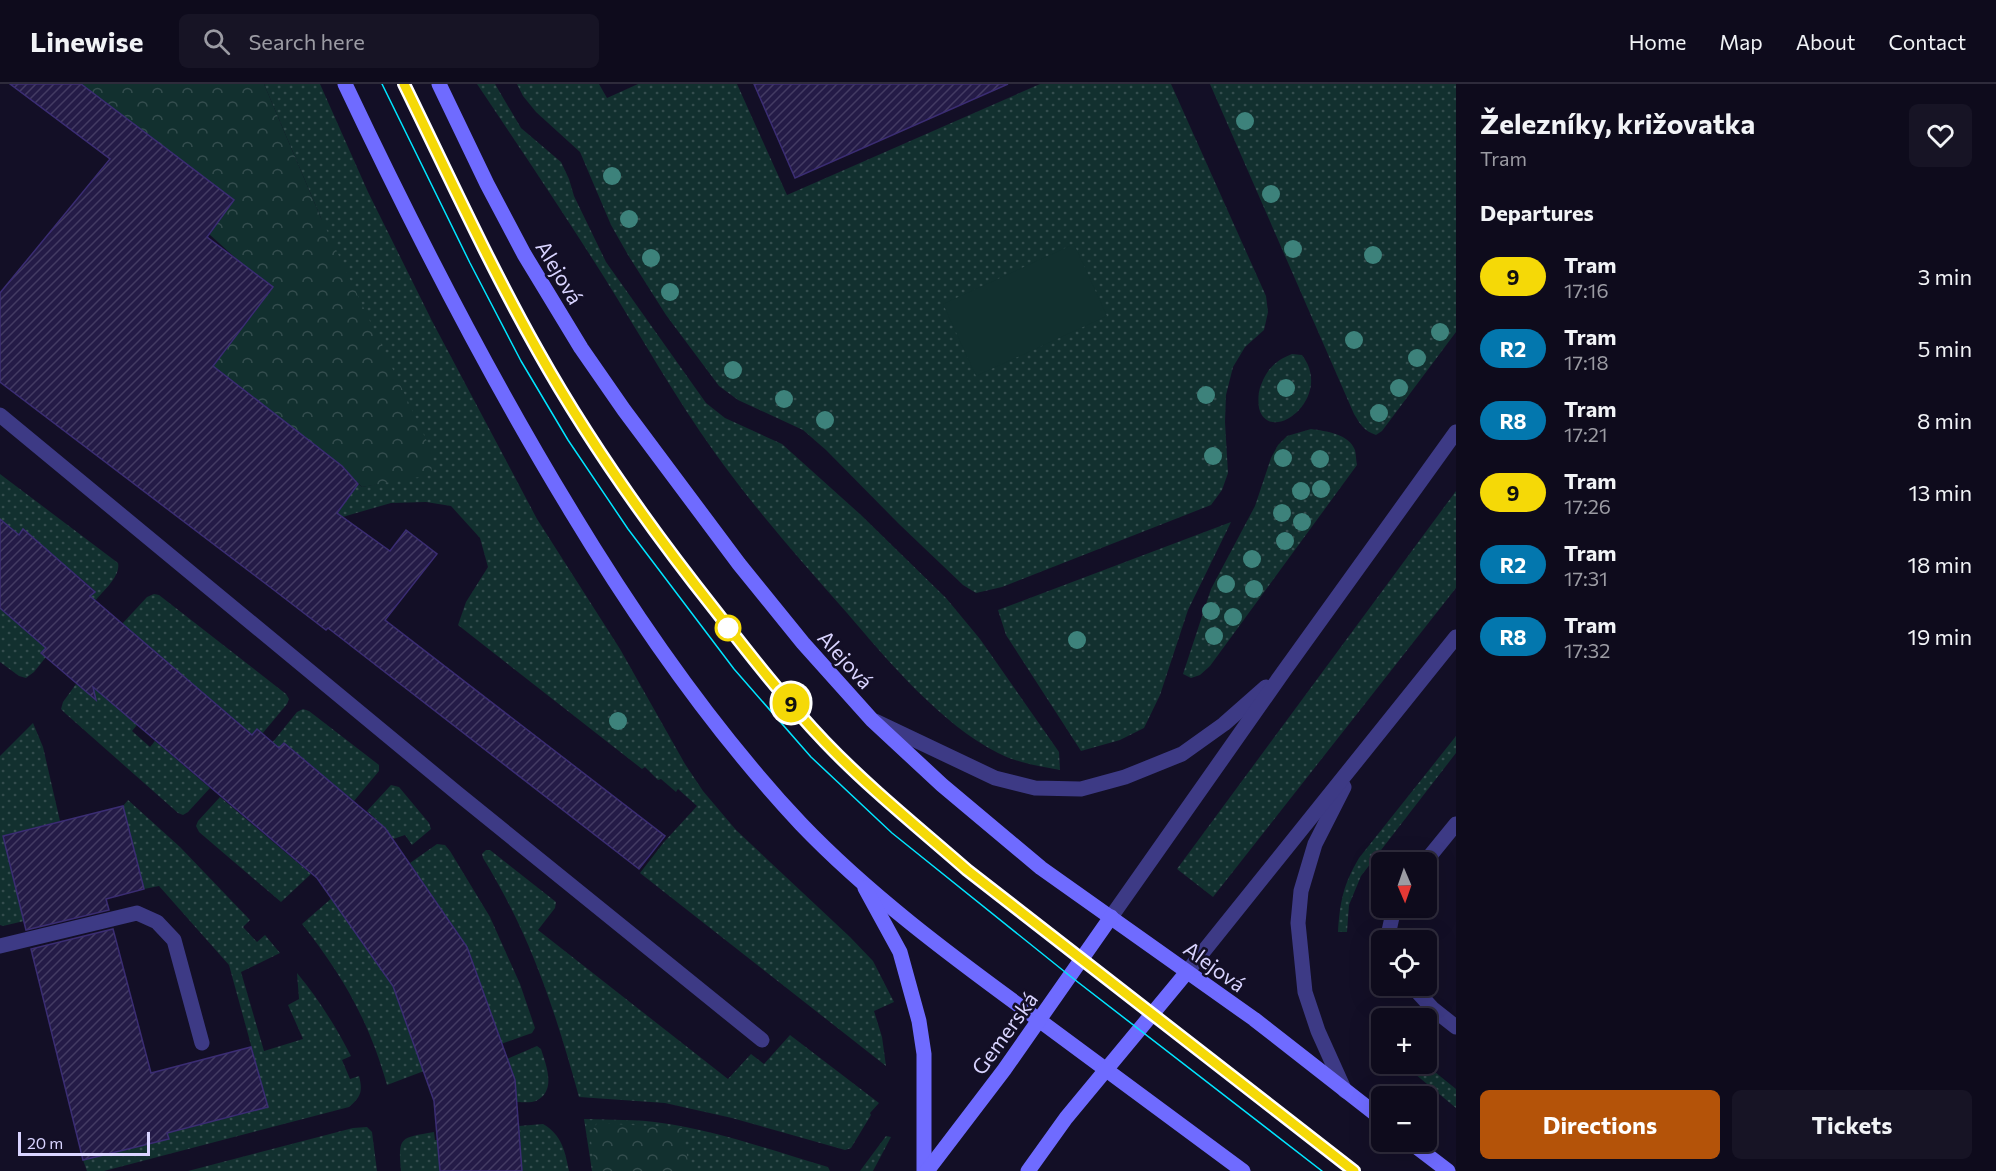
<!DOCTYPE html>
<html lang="en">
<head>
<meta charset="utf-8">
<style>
	:root { --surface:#0e0b1c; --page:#171425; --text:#f1f3f6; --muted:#9b9ba3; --line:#2e2b3b; --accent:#b45309 }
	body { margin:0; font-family:Commissioner,sans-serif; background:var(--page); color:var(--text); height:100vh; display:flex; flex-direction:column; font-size:22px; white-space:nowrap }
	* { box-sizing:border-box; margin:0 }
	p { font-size:20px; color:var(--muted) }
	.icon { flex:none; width:33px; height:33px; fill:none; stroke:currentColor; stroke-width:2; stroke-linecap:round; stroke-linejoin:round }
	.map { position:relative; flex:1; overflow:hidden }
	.side { display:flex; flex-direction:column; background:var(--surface); width:540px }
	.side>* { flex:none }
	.badge { padding:0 12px; border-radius:20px; font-size:21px; line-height:39px }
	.needle { width:39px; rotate:178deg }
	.buttons { position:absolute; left:1371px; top:768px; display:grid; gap:12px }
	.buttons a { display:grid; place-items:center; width:66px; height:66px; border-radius:9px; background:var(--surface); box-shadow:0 6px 24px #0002,0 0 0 2px var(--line); font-size:30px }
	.scale { position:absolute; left:18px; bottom:15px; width:132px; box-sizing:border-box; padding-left:6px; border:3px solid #d9d4ff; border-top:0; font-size:16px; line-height:21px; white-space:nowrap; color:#d9d4ff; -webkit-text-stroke:4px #130f26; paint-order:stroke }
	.map>.badge { position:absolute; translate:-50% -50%; box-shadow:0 0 0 3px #fff }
	h2 { padding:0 24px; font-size:22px; line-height:54px }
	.round { display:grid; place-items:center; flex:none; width:63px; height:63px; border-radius:9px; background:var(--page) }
	.overview { display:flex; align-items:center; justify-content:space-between; height:102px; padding:0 24px }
	h1 { font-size:28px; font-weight:700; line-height:45px }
	.primary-button { display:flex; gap:12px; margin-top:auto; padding:12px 24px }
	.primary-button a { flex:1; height:69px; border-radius:9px; background:var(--accent); color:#fff; font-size:24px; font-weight:700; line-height:69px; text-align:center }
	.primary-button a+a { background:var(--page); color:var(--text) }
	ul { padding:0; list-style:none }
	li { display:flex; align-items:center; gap:18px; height:72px; padding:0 24px }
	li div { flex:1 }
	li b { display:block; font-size:22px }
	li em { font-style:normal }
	li .badge { min-width:66px; font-weight:700; text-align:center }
	header { display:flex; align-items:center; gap:36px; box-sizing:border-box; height:84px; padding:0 30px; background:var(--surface); border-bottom:2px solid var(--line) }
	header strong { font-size:28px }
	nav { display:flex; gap:33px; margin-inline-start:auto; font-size:21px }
	.search { width:420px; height:54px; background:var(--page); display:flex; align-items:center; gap:15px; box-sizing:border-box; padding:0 21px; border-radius:9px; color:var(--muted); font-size:22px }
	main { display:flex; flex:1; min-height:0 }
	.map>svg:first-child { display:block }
</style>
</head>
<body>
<header>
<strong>Linewise</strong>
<div class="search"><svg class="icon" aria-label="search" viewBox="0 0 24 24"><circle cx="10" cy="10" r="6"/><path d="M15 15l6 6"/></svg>Search here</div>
<nav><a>Home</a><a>Map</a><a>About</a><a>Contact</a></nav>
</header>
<main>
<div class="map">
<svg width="1456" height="1087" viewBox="0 0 1456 1087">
	<defs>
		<pattern id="grass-dots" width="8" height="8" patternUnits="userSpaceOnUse" patternTransform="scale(1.5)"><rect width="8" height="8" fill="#12302f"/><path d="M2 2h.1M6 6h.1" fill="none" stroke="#344d4e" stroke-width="1.8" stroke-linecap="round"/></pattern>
		<pattern id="forest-crowns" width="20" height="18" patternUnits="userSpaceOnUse" patternTransform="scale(1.5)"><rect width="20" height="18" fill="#12302f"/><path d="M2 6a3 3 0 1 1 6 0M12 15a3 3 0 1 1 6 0" fill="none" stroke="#344d4e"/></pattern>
		<pattern id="building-hatch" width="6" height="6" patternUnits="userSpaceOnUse" patternTransform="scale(1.5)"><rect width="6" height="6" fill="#241b47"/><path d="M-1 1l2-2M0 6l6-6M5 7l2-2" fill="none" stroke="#433b63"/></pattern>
	</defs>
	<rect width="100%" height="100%" fill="#130f26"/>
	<g fill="url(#grass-dots)">
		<polygon points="264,0 320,0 368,108 432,237 537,435 620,565 685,680 703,707 736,746 850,853 873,877 894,918 874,927 882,953 886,982 640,789 664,758 697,722 678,705 676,708 661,695 658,696 645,683 642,685 458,541 466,518 488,483 480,454 451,422 426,418 391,419 339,434 335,432 358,400 362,403 387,398 321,134"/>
		<path d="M477,0H495L521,44L561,78L569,95L574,112L606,178L706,319L725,334L782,360L861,431L946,514L980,555L1059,668L1060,686C1040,682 1017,679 998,669C942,641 887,576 847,529C801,477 755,425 715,369C674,312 641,252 604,193C563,128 520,64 477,0Z"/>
		<polygon points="517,0 599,0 607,14 638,0 737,0 787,111 1040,0 1171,0 1266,212 1268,228 1264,246 1245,263 1233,283 1226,311 1225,338 1228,389 1222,406 1211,421 1002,503 976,509 963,501 899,440 826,366 803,346 738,316 719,302 666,231 628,171 611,141 580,68 536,28 523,12"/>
		<path d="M1210,0H1456V248L1382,347L1376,351C1364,347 1360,340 1354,330Z"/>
		<path d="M1292,270L1302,271C1335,314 1269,363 1259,324C1258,317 1258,308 1261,301C1267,285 1276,276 1292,270Z"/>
		<path d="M1311,345C1326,347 1349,350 1355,366C1356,370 1356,377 1357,381L1210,582L1200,591L1191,594L1183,590L1211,505L1255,422L1271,374L1278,361L1287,352Z"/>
		<path d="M0,390L118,479C121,492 103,507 95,517L90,512L95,507L77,491L72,497L37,467L41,461L24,445L19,451L0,435Z"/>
		<polygon points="1456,407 1456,504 1213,813 1177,785"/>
		<polygon points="1231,438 1188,526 1160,611 1144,644 1120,656 1081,667 1006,551 998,526"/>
		<polygon points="154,510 159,511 286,610 289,615 287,620 262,650 252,651 122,540 147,513"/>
		<polygon points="0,524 46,564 41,569 46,573 34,588 26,594 19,592 0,578"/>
		<polygon points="84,595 137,641 132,647 150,663 155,657 210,704 188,728 183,731 178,729 66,630 61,625 63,618 76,600 78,601"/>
		<polygon points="303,625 309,627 379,681 379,687 354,717 284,659 279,664 272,659 297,628"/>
		<polygon points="33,639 43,663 60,737 3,752 24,837 3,842 0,841 0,672"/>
		<path d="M1456,652V669L1361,792L1349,821L1347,848H1338C1340,818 1343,801 1359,774Z"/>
		<polygon points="391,701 399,703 429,739 431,745 412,761 405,751 393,755 391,752 388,754 374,739 377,736 367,727"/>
		<polygon points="220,713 311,790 281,818 199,748 196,742 198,737"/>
		<path d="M128,716L180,763L250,836L243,843L257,858L265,851L280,869L241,888L264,967L303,955L288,921L299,915L297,889C318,914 336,943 351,972L342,976L350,995L359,992C363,1007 361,1013 349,1023L104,1087H87L83,1076L168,1055L167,1049L268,1023L229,881L159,802L144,805L123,722Z"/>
		<polygon points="437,760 445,761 450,767 490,833 520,900 535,944 532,949 501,960 471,873 460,853 410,779"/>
		<path d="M486,766H490L556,818L555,824L538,846L728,995L751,970L764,980L790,951L879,1019L870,1029L871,1031L851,1064L845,1066L732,1034L665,1019L579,1013C555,926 531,852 483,774L482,770Z"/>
		<path d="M333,813L393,902L424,987L387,1001C369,937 343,892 302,840Z"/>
		<path d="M537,962L541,965C546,981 557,1007 536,1017C531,1019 522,1018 517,1018L507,975Z"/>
		<polygon points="1403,980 1425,980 1456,1005 1456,1024"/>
		<path d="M584,1035C609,1036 637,1035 662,1039C719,1047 773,1067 828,1083L830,1087H592Z"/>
		<path d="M543,1040C562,1051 565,1067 569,1087H522L519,1042Z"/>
		<polygon points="367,1043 372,1048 377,1087 188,1087 353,1044"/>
		<path d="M434,1048L435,1056H437L440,1087H401C398,1052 400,1054 434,1048Z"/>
		<polygon points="886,1052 891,1053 873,1087 860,1087"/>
	</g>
	<g fill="url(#forest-crowns)">
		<polygon points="81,0 264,0 321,134 433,370 431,391 362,403 345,386 178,257 238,249 273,203 240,178 209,150 234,116"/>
		<polygon points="597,1039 682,1044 690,1087 596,1087 590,1051"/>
	</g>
	<polygon fill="#12302f" points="1074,160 1107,232 976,292 943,220"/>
	<g fill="url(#building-hatch)" stroke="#3b2d73" stroke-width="1.5">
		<polygon points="10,0 81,0 234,116 207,153 273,203 213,282 342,382 358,400 337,429 390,467 406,446 437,470 385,536 665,752 639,785 328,544 326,546 270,503 0,298 0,209 110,75"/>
		<polygon points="754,0 1008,0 795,94"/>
		<polygon points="0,435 19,451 23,445 95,508 90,512 252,651 257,645 279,664 284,659 385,744 467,863 515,996 522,1087 440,1087 434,1017 393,902 317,794 93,603 96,616 41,569 46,564 0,524"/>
		<polygon points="123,722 144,805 106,815 109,826 26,846 3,752"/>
		<polygon points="113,845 151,989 251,963 268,1023 167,1049 169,1055 83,1076 31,865"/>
	</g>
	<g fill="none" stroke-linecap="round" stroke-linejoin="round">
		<g stroke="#3d3a85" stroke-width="15">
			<polyline points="0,331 457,709 762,956"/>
			<polyline points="1425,778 1456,740"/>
			<polyline points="1390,856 1389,847 1394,824"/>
			<polyline points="0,862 137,829 157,838 174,856 202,959"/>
			<polyline points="1412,902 1433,925 1456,943"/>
		</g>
		<g stroke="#3d3a85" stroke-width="15">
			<polyline points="875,637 995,694 1035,704 1081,705 1125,693 1182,670 1224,640 1266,603"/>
			<polyline points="1344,703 1315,760 1301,807 1298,839 1305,908 1318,947 1345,1007"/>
			<polyline points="1111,833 1284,587 1456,348"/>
			<polyline points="1187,888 1456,553"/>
		</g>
		<g stroke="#6f6bff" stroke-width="15">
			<path d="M345,0C414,146 487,289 571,427C638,538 712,645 801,740C868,810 950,871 1028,928C1100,981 1171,1034 1243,1087"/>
			<polyline points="439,0 487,100 524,170 581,264 624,326 739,480 803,559 872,636 942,701 1041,784 1254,935 1382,1035"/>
			<polyline points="865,804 900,868 919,937 924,970 924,1087"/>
			<polyline points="1410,1058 1448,1087"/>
			<polyline points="927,1087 1004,986 1111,833"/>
			<polyline points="1028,1087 1066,1034 1187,888"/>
		</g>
		<g stroke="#00e5ff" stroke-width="1.5">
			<polyline points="382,0 470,179 521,277 568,356 628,445 734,585 811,673 892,749 1070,892 1322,1087"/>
			<polyline points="404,0 487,171 538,267 585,345 685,489 750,572 808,639 882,713 967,786 1354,1087"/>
		</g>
	</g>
	<g fill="#3d827b">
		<circle cx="1245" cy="37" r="9"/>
		<circle cx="612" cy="92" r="9"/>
		<circle cx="1271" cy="110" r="9"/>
		<circle cx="629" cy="135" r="9"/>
		<circle cx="1293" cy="165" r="9"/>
		<circle cx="1373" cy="171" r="9"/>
		<circle cx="651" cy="174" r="9"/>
		<circle cx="670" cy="208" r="9"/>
		<circle cx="1440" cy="248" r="9"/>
		<circle cx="1354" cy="256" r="9"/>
		<circle cx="1417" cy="274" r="9"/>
		<circle cx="733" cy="286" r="9"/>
		<circle cx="1286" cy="304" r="9"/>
		<circle cx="1399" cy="304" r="9"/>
		<circle cx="1206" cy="311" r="9"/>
		<circle cx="784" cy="315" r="9"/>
		<circle cx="1379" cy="329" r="9"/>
		<circle cx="825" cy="336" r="9"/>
		<circle cx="1213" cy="372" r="9"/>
		<circle cx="1283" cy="374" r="9"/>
		<circle cx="1320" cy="375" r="9"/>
		<circle cx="1321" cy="405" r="9"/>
		<circle cx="1301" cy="407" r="9"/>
		<circle cx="1282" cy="429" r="9"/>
		<circle cx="1302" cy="438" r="9"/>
		<circle cx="1285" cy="457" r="9"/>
		<circle cx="1252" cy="475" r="9"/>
		<circle cx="1226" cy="500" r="9"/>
		<circle cx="1254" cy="505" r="9"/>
		<circle cx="1211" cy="527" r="9"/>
		<circle cx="1233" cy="533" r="9"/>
		<circle cx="1214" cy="552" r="9"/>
		<circle cx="1077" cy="556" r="9"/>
		<circle cx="618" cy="637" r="9"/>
	</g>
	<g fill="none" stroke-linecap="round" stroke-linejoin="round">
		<g stroke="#fff" stroke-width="14">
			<path id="line" d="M404,0C448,90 489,180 538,267C589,358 650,444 715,526C750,571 785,616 825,658C869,704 919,744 967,786L1354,1087"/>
		</g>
		<use href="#line" stroke="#f5d907" stroke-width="9"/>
	</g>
	<circle fill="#fff" stroke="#f5d907" stroke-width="3" cx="728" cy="544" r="12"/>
	<g text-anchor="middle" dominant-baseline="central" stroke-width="5" stroke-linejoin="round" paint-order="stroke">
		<g font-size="21" fill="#d9d4ff" stroke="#130f26">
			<text transform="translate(560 188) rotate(59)">Alejová</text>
			<text transform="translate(846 575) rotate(48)">Alejová</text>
			<text transform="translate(1215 882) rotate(36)">Alejová</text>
			<text transform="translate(1004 949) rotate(-54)">Gemerská</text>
		</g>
	</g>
</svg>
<div class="buttons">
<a><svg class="needle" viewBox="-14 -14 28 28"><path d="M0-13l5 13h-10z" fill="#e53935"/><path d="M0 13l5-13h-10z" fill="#9b9ba3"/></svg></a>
<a><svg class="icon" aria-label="locate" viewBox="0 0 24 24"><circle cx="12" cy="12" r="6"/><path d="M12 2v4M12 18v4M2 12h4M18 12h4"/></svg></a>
<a>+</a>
<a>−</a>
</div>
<div class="scale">20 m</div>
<b class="badge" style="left:791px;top:619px;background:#f5d907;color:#111">9</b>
</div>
<section class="side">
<div class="overview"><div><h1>Železníky, križovatka</h1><p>Tram</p></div><a class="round"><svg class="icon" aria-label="heart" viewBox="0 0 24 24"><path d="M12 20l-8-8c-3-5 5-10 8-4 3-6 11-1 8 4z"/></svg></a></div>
<h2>Departures</h2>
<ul>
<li><span class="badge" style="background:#f5d907;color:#111">9</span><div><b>Tram</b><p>17:16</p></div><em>3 min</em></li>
<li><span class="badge" style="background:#0377ae;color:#fff">R2</span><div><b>Tram</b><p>17:18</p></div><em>5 min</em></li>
<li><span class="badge" style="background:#0377ae;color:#fff">R8</span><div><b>Tram</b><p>17:21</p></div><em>8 min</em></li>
<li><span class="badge" style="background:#f5d907;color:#111">9</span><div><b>Tram</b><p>17:26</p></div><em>13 min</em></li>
<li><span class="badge" style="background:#0377ae;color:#fff">R2</span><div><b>Tram</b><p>17:31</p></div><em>18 min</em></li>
<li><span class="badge" style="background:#0377ae;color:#fff">R8</span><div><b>Tram</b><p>17:32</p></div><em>19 min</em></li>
</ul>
<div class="primary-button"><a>Directions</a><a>Tickets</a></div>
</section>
</main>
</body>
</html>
